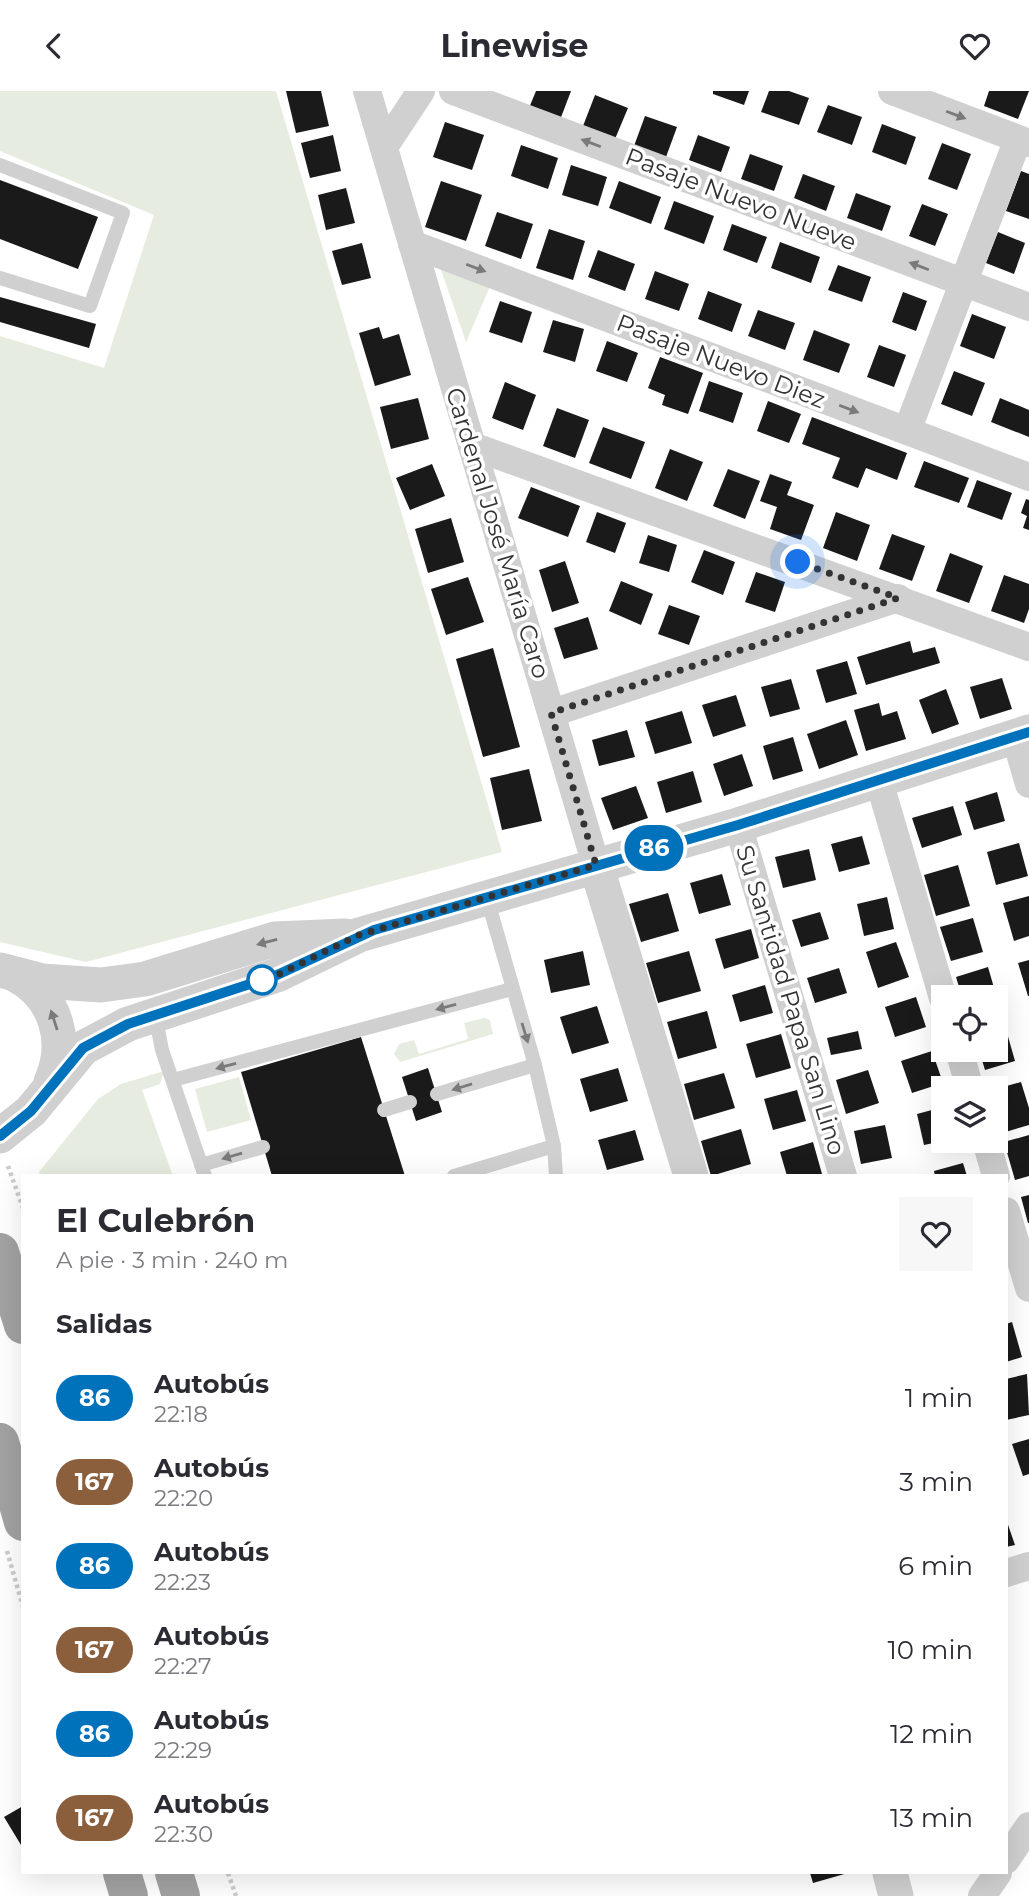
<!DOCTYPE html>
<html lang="es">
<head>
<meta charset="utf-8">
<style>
	:root { --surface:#fff; --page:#f7f7f7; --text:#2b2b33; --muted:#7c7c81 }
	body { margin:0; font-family:Montserrat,sans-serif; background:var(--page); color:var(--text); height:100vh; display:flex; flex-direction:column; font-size:26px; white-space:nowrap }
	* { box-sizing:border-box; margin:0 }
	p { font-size:23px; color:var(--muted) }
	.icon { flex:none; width:38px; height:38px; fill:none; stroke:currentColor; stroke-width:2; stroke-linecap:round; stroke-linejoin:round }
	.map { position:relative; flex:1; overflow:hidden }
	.details { position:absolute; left:21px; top:1083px; width:987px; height:700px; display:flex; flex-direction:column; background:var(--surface); border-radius:0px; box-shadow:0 7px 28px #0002 }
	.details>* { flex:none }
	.badge { padding:0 14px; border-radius:23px; font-size:24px; line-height:46px }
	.tools { position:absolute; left:931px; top:894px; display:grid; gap:14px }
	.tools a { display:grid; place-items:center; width:77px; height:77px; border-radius:0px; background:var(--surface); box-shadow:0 7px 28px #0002; font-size:35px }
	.you { position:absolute; width:35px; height:35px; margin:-18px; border:5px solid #fff; border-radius:50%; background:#1a73e8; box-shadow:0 0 0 10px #1a73e833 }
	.map>.badge { position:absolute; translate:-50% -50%; box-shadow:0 0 0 4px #fff }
	h2 { padding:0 35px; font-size:26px; line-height:63px }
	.round { display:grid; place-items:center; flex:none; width:74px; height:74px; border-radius:0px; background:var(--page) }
	.head { display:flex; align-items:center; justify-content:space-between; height:119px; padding:0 35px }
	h1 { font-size:33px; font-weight:700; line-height:52px }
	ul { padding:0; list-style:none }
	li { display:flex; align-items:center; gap:21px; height:84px; padding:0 35px }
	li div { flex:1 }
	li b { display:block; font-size:26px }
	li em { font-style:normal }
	li .badge { min-width:77px; font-weight:700; text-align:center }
	header { display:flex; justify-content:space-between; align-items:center; height:91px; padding:0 35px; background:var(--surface); font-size:32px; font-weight:700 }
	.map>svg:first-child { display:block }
</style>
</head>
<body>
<header><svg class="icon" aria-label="back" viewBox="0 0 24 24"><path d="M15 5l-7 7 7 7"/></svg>Linewise<svg class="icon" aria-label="heart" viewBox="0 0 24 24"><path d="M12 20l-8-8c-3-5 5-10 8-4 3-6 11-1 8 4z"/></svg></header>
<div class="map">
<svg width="1029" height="1805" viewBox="0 0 1029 1805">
	<rect width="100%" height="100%" fill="#fff"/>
	<g fill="#e6ecdf">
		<polygon points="0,0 276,0 502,761 86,871 0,851 0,245 104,277 154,124 0,60"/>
		<polygon points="439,173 491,193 466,251"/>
		<polygon points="484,927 490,929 493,943 400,971 394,963 399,953 414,949 419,963 468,948 464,932"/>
		<polygon points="164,980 160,993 142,999 173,1085 40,1085 39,1081 98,1008 121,993"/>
		<polygon points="239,986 251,1029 207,1041 195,998"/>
	</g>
	<g fill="#1a1a1a">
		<polygon points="286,0 321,0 329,35 296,42"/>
		<polygon points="536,0 571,0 560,29 529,17"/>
		<polygon points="713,0 749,0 744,14 713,3"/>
		<polygon points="769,0 789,0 809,7 799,34 761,21"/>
		<polygon points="989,0 1029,0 1018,28 984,15"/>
		<polygon points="595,4 628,17 615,48 583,35"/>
		<polygon points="828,14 862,26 852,54 817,41"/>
		<polygon points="645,25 677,36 666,66 634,55"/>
		<polygon points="445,31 484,44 472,79 433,66"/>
		<polygon points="882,33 916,46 906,74 872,61"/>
		<polygon points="333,44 341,80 310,87 301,52"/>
		<polygon points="698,44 730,56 721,81 689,69"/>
		<polygon points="942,52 971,63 957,99 928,88"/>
		<polygon points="521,54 558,67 548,98 511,85"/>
		<polygon points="750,63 783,75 774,100 741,88"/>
		<polygon points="571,74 607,86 598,115 562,104"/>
		<polygon points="1021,80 1029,83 1029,128 1006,120"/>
		<polygon points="803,83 835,95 826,120 794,107"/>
		<polygon points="0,89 98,126 78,178 0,148"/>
		<polygon points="441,90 482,104 466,150 425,136"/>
		<polygon points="619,90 661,106 651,133 609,117"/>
		<polygon points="346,97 355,132 326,139 318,104"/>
		<polygon points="856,102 891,115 882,140 847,127"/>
		<polygon points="674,110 714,125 704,153 664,138"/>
		<polygon points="922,113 948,123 935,155 909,145"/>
		<polygon points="497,121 533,133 521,168 485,155"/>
		<polygon points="732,133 767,146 757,172 723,159"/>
		<polygon points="549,138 585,150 573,189 536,177"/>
		<polygon points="998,141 1025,152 1014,183 986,172"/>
		<polygon points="780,151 820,166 811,192 771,177"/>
		<polygon points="362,152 371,187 342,194 332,160"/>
		<polygon points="598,159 635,173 625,200 588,186"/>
		<polygon points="838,174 871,186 862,211 828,199"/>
		<polygon points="655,180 689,193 679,220 645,208"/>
		<polygon points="708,200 742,213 732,241 698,228"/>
		<polygon points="903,201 927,210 916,240 892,231"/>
		<polygon points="0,206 96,233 89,257 0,231"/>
		<polygon points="500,210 532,221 522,252 489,241"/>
		<polygon points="758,219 795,232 785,259 748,245"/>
		<polygon points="972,223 1006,236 994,268 960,255"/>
		<polygon points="553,229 584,238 575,271 543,261"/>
		<polygon points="379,236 383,248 399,243 411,284 375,295 359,242"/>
		<polygon points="814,239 850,253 839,282 803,269"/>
		<polygon points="607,250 638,262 627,291 596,280"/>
		<polygon points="879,254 906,264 894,296 867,286"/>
		<polygon points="660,266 703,282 688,323 662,314 665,304 648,297"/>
		<polygon points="954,280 985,292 972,325 941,313"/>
		<polygon points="709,290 743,302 733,332 699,320"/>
		<polygon points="505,291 536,304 523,339 492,327"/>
		<polygon points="418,307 429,348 391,358 380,316"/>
		<polygon points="1000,307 1029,319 1029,346 991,331"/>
		<polygon points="768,310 801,323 789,352 757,340"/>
		<polygon points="557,317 589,329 575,367 543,355"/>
		<polygon points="812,326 907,362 897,389 866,377 858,397 832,387 840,367 802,353"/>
		<polygon points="603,336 645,351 631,388 589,372"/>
		<polygon points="670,358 703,371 687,410 655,397"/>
		<polygon points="924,370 969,387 959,412 914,396"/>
		<polygon points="432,373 445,405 410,419 396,387"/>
		<polygon points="728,378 760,390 745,428 713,415"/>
		<polygon points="770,383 792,391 787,404 814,414 801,449 770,438 777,416 760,410"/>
		<polygon points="977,389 1012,402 1002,429 967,416"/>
		<polygon points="531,396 580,415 568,446 518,427"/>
		<polygon points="1026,408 1029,409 1029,439 1023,437 1027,425 1021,422"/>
		<polygon points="597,421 626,432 615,462 586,451"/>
		<polygon points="836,421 870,434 857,470 823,457"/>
		<polygon points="451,427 464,471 428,482 415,438"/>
		<polygon points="892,443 925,455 912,490 879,478"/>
		<polygon points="648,444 677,454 669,481 639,472"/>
		<polygon points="704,459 735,471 723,504 691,491"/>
		<polygon points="950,462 983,475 969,512 936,500"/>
		<polygon points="565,470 579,512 552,521 539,479"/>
		<polygon points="756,481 785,491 775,521 745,511"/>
		<polygon points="1004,484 1029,493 1029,518 1024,532 991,520"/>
		<polygon points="468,486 484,531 446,544 431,498"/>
		<polygon points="621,490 653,503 641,534 609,520"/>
		<polygon points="669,514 700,525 689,554 658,543"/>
		<polygon points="588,526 598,558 564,568 554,537"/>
		<polygon points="910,550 913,562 935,556 940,572 866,594 857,566"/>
		<polygon points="493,557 520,656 483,666 456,568"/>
		<polygon points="847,570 857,603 826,612 816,579"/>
		<polygon points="1002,587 1012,618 980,628 970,596"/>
		<polygon points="791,588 800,618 770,626 761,596"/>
		<polygon points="946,598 959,633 932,643 919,609"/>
		<polygon points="736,604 746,635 713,646 702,614"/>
		<polygon points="879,612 882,625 897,620 906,648 866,660 854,619"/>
		<polygon points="682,620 692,652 655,663 645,631"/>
		<polygon points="846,629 858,664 819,678 807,643"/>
		<polygon points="627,639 635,666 599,675 592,649"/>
		<polygon points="793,646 803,680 773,689 763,655"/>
		<polygon points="742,663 753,695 724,705 713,673"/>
		<polygon points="529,678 542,730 502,739 490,687"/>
		<polygon points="693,680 702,711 666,722 657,691"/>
		<polygon points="636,695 648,727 613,739 601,707"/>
		<polygon points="997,701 1005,730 974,739 965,711"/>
		<polygon points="953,715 962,744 922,757 912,727"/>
		<polygon points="862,745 870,773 839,781 831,753"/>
		<polygon points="1019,752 1028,785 996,794 987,761"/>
		<polygon points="809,758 816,789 783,797 775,766"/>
		<polygon points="958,774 970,815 936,825 924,784"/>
		<polygon points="722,783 731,814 699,823 690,792"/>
		<polygon points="668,802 679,840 641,851 629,813"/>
		<polygon points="1029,805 1029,845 1014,850 1003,812"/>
		<polygon points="887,806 894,838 864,845 857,813"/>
		<polygon points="820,821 829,848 801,856 792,829"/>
		<polygon points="973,827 983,861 951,870 940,836"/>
		<polygon points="751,838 759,867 724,878 715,848"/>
		<polygon points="896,851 909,886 878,897 866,861"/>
		<polygon points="583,860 590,894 551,902 544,869"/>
		<polygon points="689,860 701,900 658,912 646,872"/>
		<polygon points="1029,869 1029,905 1028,905 1018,872"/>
		<polygon points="988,876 999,914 996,914 996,906 962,906 956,886"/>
		<polygon points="839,877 847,902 815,912 807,887"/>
		<polygon points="765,894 773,922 740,931 732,904"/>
		<polygon points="916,906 926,936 895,946 885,916"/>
		<polygon points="597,915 609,952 572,963 560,926"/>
		<polygon points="707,920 717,957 678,968 667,931"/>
		<polygon points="1005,935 1015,970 985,979 979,959 996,959 996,937"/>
		<polygon points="858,940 862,958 831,964 827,947"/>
		<polygon points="781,943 791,977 756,987 746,953"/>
		<polygon points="361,946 405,1085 272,1085 241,981"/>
		<polygon points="932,960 943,992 912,1002 901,970"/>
		<polygon points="428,977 442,1021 416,1030 402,986"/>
		<polygon points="618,977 628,1010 590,1021 580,988"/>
		<polygon points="868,979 879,1012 846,1023 836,989"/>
		<polygon points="724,982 735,1017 694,1029 684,993"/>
		<polygon points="1021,991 1029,1017 1029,1034 1002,1042 996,1023 996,998"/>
		<polygon points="797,999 806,1030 773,1039 764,1008"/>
		<polygon points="943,1016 943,1050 924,1054 917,1023"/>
		<polygon points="885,1034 892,1067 861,1073 854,1040"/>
		<polygon points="741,1038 751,1073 711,1085 701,1050"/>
		<polygon points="635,1039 644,1069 607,1079 598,1049"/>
		<polygon points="1029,1044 1029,1085 1015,1089 1004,1051"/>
		<polygon points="813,1051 822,1083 787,1085 780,1061"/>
		<polygon points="963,1072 967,1085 935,1085 934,1080"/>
		<polygon points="1029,1104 1029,1132 1028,1132 1021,1106"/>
		<polygon points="1012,1231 1022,1266 1006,1271 1006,1233"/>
		<polygon points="1027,1283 1029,1324 1006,1329 1006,1288"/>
		<polygon points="1029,1348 1029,1383 1023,1385 1012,1353"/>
		<polygon points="1006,1428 1015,1454 1006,1456"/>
		<polygon points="23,1715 23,1752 21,1754 4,1726"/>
		<polygon points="810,1782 848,1782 813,1792"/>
	</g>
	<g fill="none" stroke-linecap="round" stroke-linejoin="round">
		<g stroke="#cdcdcd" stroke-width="4.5" stroke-dasharray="3.5 3.5" stroke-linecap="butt">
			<polyline points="8,1075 23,1117"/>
			<polyline points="7,1460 23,1516"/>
			<polyline points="228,1782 236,1805"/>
		</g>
		<g stroke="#d0d0d0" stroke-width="14">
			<polyline points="0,74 123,122 90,215 0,187"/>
			<polyline points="487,807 535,974 554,1055 556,1085"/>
			<polyline points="155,923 162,959 205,1085"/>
			<polyline points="173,989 512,898"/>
			<polyline points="437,1003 535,974"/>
			<polyline points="384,1019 410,1011"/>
			<polyline points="201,1074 263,1056"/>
			<polyline points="454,1085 554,1055"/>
		</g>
		<g stroke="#d0d0d0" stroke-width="28">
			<polyline points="367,0 596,774"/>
			<polyline points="453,0 1029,216"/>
			<polyline points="892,0 1029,52"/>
			<polyline points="384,56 421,0"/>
			<polyline points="412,153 1029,386"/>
			<polyline points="907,340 1018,48"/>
			<polyline points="472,355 1029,556"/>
			<polyline points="552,622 898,507"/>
			<polyline points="1015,645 1029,693"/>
			<polyline points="879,690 943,907"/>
			<polyline points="738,734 843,1085"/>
			<polyline points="959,959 970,998"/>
			<polyline points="986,1050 996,1085"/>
			<polyline points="1006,1120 1029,1197"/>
			<polyline points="1006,1482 1029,1475"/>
			<polyline points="1006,1769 1029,1735"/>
			<polyline points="982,1805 998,1782"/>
		</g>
		<g stroke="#d0d0d0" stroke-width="35">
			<polyline points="596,774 691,1085"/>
			<polyline points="0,879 42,890 101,894 145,888 275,848 345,845"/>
			<path d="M16,884C56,905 69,951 51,991"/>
			<polyline points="0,1045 31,1020 83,957 128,933 277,884 359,844 738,734 1029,641"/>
			<polyline points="890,1782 896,1805"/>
		</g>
		<g stroke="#a2a2a2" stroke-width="38">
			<polyline points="0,1161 23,1234"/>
			<polyline points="0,1351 23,1431"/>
			<polyline points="122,1782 129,1805"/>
			<polyline points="174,1782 181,1805"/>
		</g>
	</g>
	<defs><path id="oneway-solid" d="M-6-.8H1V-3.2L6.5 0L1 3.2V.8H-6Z" transform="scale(1.75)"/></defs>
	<g fill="#7a7a7a">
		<use href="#oneway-solid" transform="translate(956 24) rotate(21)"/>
		<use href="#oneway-solid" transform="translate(591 52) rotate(-159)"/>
		<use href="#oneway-solid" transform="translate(919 175) rotate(-159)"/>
		<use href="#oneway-solid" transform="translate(476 177) rotate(21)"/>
		<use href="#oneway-solid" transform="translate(849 318) rotate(21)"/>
		<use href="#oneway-solid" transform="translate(267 851) rotate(165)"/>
		<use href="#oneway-solid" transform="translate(446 916) rotate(165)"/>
		<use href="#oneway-solid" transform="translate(54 929) rotate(-108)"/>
		<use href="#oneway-solid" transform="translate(525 942) rotate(73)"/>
		<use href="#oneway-solid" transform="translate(226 975) rotate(165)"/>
		<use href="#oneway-solid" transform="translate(462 996) rotate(163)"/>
		<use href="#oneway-solid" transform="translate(232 1065) rotate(164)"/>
	</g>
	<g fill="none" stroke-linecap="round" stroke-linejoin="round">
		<g stroke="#fff" stroke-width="16">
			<polyline id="line" points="0,1045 31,1020 83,957 128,933 277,884 374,839 738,734 1029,641"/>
		</g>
		<use href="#line" stroke="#0072bc" stroke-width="10"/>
		<polyline stroke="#333" stroke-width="7" stroke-dasharray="0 12.6" points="262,889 253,892 277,884 359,844 596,774 551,622 898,507 798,471"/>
	</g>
	<circle fill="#fff" stroke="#0072bc" stroke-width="3.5" cx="262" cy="889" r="14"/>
	<g text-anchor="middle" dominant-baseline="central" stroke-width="7" stroke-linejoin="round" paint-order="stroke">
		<g font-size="24" fill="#333" stroke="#fff">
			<text transform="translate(741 108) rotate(21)">Pasaje Nuevo Nueve</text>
			<text transform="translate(721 270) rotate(21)">Pasaje Nuevo Diez</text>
			<text transform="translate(498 442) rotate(73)">Cardenal José María Caro</text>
			<text transform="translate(791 909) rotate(73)">Su Santidad Papa San Lino</text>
		</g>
	</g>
</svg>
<div class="tools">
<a><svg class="icon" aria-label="locate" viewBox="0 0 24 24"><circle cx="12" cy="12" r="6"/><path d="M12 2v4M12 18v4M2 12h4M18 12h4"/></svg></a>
<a><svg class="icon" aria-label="layers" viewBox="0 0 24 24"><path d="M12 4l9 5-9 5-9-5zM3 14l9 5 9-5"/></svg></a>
</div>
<div class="you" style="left:798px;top:471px"></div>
<b class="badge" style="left:654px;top:757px;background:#0072bc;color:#fff">86</b>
<section class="details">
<div class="head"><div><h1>El Culebrón</h1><p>A pie · 3 min · 240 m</p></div><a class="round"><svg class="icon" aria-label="heart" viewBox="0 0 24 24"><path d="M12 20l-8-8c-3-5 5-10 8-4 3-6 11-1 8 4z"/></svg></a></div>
<h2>Salidas</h2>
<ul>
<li><span class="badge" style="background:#0072bc;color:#fff">86</span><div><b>Autobús</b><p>22:18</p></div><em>1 min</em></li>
<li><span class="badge" style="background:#8b5e3c;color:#fff">167</span><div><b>Autobús</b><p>22:20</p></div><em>3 min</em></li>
<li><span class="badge" style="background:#0072bc;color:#fff">86</span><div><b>Autobús</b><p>22:23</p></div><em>6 min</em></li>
<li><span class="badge" style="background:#8b5e3c;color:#fff">167</span><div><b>Autobús</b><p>22:27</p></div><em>10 min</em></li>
<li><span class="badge" style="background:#0072bc;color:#fff">86</span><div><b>Autobús</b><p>22:29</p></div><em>12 min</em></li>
<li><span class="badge" style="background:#8b5e3c;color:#fff">167</span><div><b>Autobús</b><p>22:30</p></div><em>13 min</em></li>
</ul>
</section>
</div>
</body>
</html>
